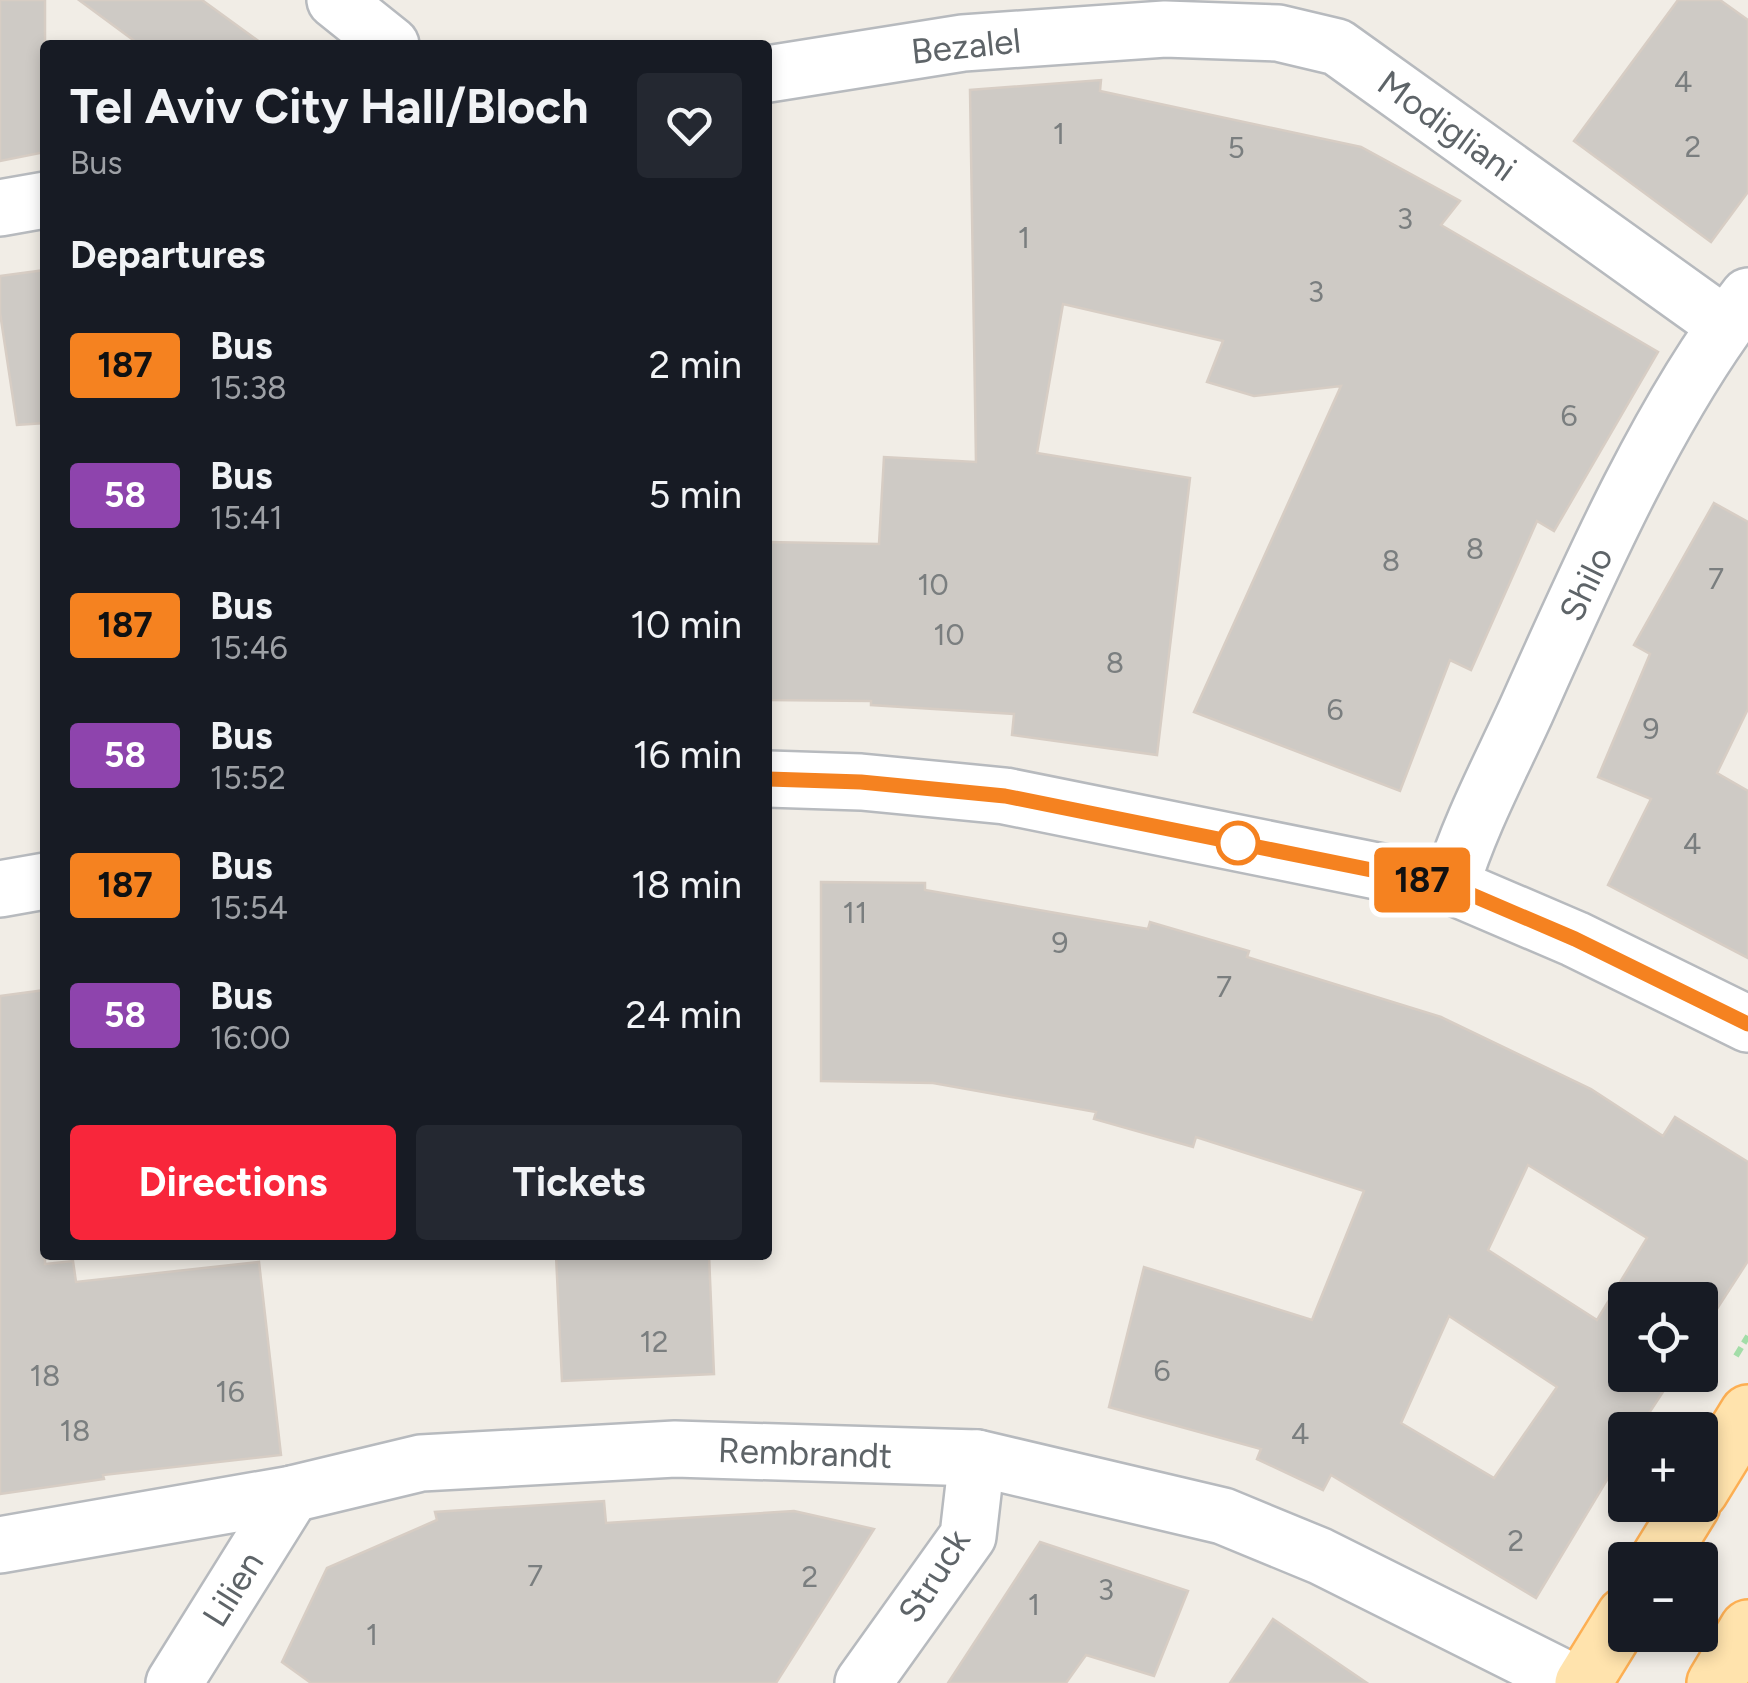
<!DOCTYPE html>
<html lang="en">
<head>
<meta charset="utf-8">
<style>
	:root { --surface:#171b24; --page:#242831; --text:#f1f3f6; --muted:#9ea1a6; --accent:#f8263b }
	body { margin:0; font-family:Figtree,sans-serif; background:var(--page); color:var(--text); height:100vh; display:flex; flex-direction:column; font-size:38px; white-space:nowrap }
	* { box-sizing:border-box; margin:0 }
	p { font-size:32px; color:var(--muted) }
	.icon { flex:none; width:55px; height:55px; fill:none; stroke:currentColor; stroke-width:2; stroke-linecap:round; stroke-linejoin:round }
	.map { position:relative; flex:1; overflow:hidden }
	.panel { position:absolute; left:40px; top:40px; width:732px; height:1220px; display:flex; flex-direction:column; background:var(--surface); border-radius:10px; box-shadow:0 5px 15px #0003 }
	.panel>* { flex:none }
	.badge { padding:0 20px; border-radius:8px; font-size:35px; line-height:65px }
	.fabs { position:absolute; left:1608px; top:1282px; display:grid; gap:20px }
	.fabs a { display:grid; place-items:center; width:110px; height:110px; border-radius:10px; background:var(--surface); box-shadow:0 5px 15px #0003; font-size:50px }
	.map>.badge { position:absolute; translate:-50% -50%; box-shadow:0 0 0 5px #fff }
	h2 { padding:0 30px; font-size:38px; line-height:90px }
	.round { display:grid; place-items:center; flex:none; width:105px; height:105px; border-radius:10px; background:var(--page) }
	.summary { display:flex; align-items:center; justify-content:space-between; height:170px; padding:0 30px }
	h1 { font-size:48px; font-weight:700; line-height:75px }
	.cta { display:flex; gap:20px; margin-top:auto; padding:20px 30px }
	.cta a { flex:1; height:115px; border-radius:10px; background:var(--accent); color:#fff; font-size:40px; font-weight:700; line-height:115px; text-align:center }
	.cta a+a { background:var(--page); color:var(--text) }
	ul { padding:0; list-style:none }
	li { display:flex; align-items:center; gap:30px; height:130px; padding:0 30px }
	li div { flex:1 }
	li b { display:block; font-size:38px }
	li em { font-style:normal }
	li .badge { min-width:110px; font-weight:700; text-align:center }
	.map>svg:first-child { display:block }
</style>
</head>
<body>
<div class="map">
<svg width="1748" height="1683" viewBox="0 0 1748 1683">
	<rect width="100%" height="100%" fill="#f1ede6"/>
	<g fill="#cecac5" stroke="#d7cdc4" stroke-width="2.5" fill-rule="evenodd">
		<polygon points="0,0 45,0 45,152 0,161"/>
		<polygon points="79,0 202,0 264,45 140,45"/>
		<polygon points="1678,0 1720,0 1748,20 1748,192 1711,242 1574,141"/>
		<polygon points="1101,80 1100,91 1361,147 1460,201 1441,225 1658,352 1554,531 1537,521 1471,670 1450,660 1400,791 1194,712 1341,386 1254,396 1207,382 1223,341 1063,304 1037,453 1190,478 1157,755 1012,735 1014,714 871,705 871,701 768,700 768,542 879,544 884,457 976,462 970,90"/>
		<polygon points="45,270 45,423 17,425 0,313 0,276"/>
		<polygon points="1714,503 1748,522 1748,709 1717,773 1748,791 1748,958 1608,885 1651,799 1598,777 1650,654 1634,645"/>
		<path d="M821,882L925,883V890L1148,929L1150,922L1249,951L1247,957L1441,1017L1591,1089L1663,1136L1675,1117L1748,1162V1261L1700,1335V1300H1625V1375H1674L1638,1430H1625V1450L1536,1598L1331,1475L1323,1490L1257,1459L1261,1449L1109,1407L1144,1267L1312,1320L1364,1191L1196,1137L1193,1147L1094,1119L1096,1112L933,1083L821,1081ZM1528,1165L1647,1238L1597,1320L1488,1250ZM1449,1316L1557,1387L1494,1478L1401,1423Z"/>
		<polygon points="45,990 45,1264 73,1261 76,1282 259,1262 281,1455 103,1475 104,1479 0,1494 0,996"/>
		<polygon points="556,1255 709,1255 714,1374 562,1381"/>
		<polygon points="604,1501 606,1523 794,1511 874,1529 776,1683 311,1683 282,1662 327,1568 437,1520 435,1512"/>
		<polygon points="1040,1542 1188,1591 1154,1676 1086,1655 1066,1683 948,1683"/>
		<polygon points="1273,1619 1367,1683 1230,1683"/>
	</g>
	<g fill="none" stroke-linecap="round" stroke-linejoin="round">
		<g stroke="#b7babe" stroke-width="60">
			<g id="minor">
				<polyline points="335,0 391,45"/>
				<polyline points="768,74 963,43 1165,29 1278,33 1337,47 1725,325"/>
				<polyline points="0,208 45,200"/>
				<polyline points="768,779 861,782 1005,796 1451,886 1575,939 1748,1024"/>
				<path d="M1451,886C1469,826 1500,768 1526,711C1585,579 1659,409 1748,296"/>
				<polyline points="0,889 45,881"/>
				<polyline points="0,1545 292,1494 421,1463 675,1449 977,1458 1223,1516 1320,1556 1574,1683"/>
				<polyline points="174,1683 292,1494"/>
				<polyline points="863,1683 968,1536 977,1458"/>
			</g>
		</g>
		<g stroke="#fdaf53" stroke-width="60">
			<g id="major">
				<polyline points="1700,1491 1748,1413"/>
				<polyline points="1658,1560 1692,1505"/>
				<polyline points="1583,1683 1625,1615"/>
				<polyline points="1715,1683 1748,1628"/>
			</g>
		</g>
		<polyline stroke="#a3dda8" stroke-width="6" stroke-dasharray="10 5" stroke-linecap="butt" points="1736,1356 1748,1336"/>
		<use href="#minor" stroke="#fff" stroke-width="55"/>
		<use href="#major" stroke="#ffe3ad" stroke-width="55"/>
	</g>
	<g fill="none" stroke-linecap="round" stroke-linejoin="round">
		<g stroke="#fff" stroke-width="22">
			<polyline id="line" points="768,779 861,782 1005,796 1451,886 1575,939 1748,1024"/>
		</g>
		<use href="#line" stroke="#f58220" stroke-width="15"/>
	</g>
	<circle fill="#fff" stroke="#f58220" stroke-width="5" cx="1238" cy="843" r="20"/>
	<g text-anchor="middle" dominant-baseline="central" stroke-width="10" stroke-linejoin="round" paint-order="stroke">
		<g font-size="30" fill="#7a7e7f">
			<text x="1683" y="81">4</text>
			<text x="1059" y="133">1</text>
			<text x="1693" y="146">2</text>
			<text x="1236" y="147">5</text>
			<text x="1405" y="218">3</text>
			<text x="1024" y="237">1</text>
			<text x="1316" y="291">3</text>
			<text x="1569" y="415">6</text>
			<text x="1475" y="548">8</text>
			<text x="1391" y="560">8</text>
			<text x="1716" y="578">7</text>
			<text x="933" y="584">10</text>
			<text x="949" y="634">10</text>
			<text x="1115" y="662">8</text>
			<text x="1335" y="709">6</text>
			<text x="1651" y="728">9</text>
			<text x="1692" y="843">4</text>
			<text x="855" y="912">11</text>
			<text x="1060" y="942">9</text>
			<text x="1224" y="986">7</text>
			<text x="654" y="1341">12</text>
			<text x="1162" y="1370">6</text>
			<text x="45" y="1375">18</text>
			<text x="230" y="1391">16</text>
			<text x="75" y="1430">18</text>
			<text x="1300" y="1433">4</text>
			<text x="1516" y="1540">2</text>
			<text x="535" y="1575">7</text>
			<text x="810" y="1576">2</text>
			<text x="1106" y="1589">3</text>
			<text x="1034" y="1604">1</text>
			<text x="372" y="1634">1</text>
		</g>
		<g font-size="35" fill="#5e6468" stroke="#fff">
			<text transform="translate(966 46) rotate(-6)">Bezalel</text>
			<text transform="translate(1447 126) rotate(36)">Modigliani</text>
			<text transform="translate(1586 584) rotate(-64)">Shilo</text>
			<text transform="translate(805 1453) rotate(2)">Rembrandt</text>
			<text transform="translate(934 1576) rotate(-58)">Struck</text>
			<text transform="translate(233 1589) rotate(-58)">Lilien</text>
		</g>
	</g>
</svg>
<div class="fabs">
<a><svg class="icon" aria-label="locate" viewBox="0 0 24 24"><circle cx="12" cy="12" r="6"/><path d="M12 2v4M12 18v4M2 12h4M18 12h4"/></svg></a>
<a>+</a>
<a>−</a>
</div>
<b class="badge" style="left:1422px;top:880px;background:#f58220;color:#111">187</b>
<section class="panel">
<div class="summary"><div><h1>Tel Aviv City Hall/Bloch</h1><p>Bus</p></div><a class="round"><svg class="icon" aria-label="heart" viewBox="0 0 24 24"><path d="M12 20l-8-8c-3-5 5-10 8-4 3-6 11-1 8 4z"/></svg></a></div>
<h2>Departures</h2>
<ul>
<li><span class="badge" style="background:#f58220;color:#111">187</span><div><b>Bus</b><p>15:38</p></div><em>2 min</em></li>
<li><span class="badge" style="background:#8e44ad;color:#fff">58</span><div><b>Bus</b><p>15:41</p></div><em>5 min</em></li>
<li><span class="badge" style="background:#f58220;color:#111">187</span><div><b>Bus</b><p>15:46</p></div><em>10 min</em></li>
<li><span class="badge" style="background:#8e44ad;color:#fff">58</span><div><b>Bus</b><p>15:52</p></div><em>16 min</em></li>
<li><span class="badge" style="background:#f58220;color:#111">187</span><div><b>Bus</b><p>15:54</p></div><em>18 min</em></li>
<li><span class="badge" style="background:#8e44ad;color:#fff">58</span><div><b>Bus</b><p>16:00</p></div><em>24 min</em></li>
</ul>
<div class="cta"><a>Directions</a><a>Tickets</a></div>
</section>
</div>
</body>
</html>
